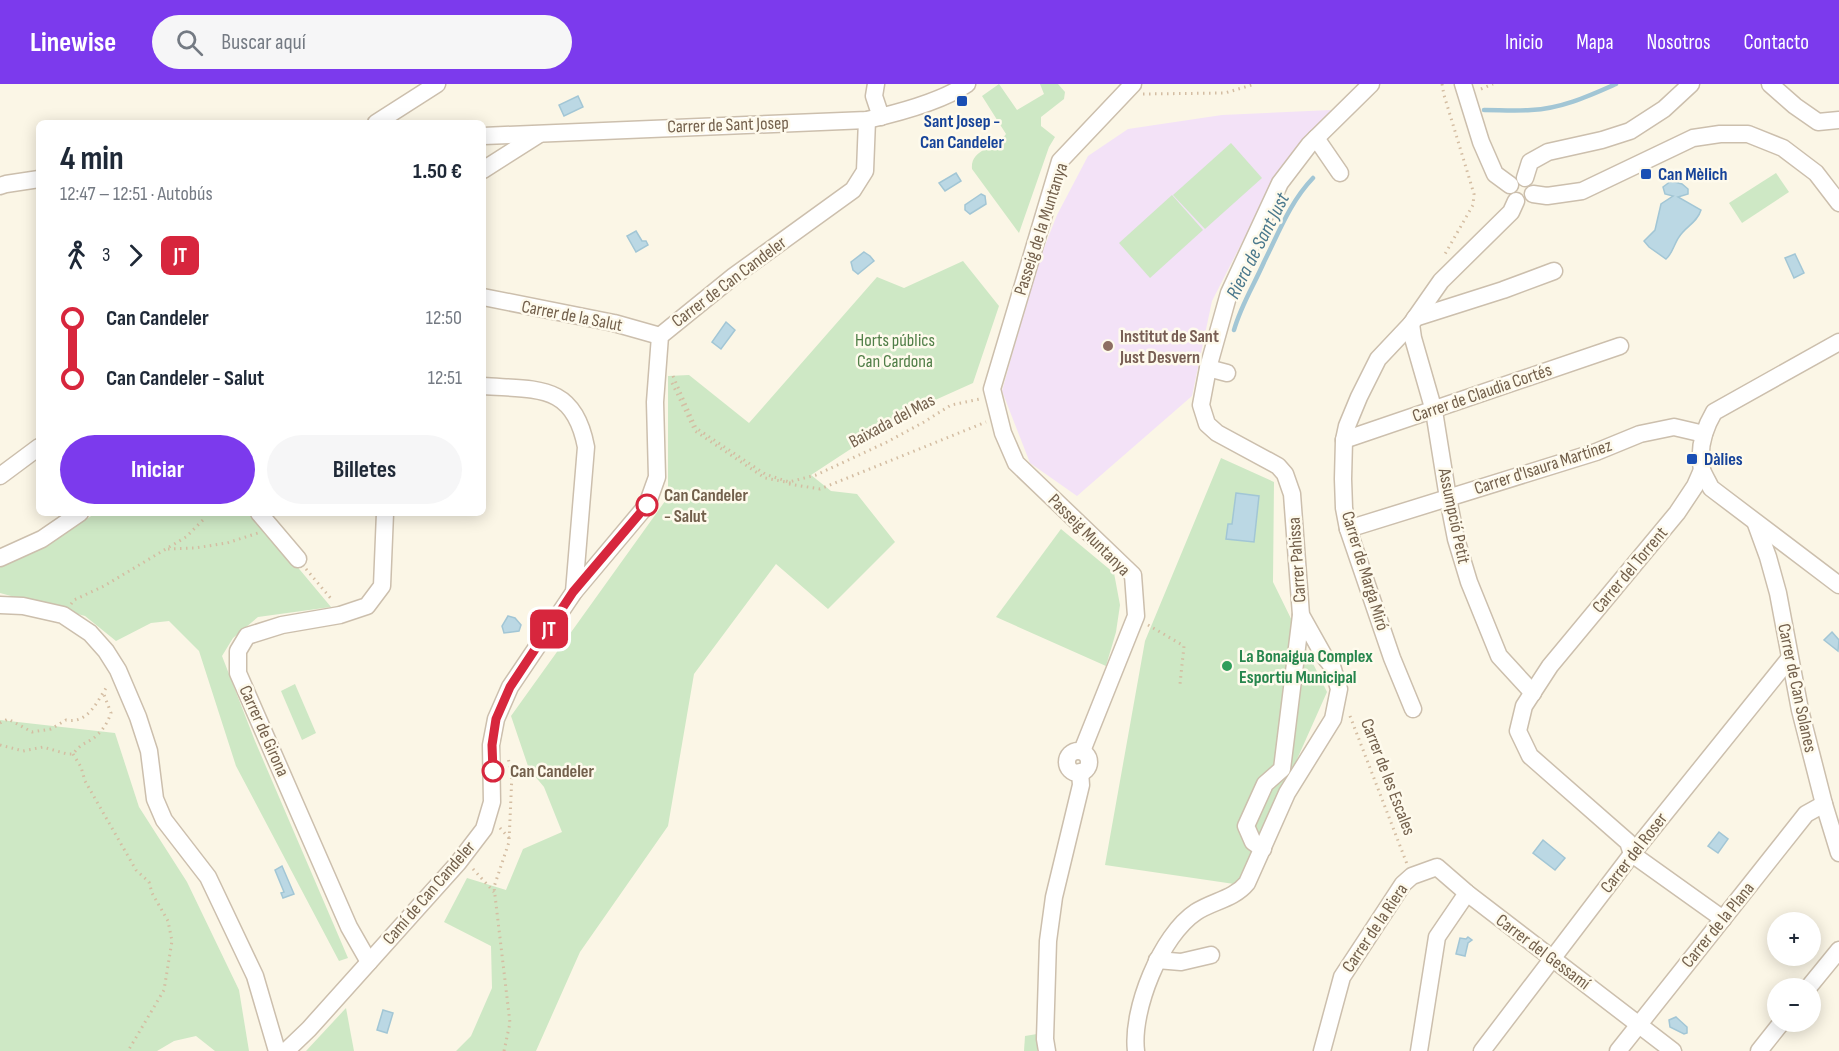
<!DOCTYPE html>
<html lang="es">
<head>
<meta charset="utf-8">
<style>
	:root { --surface:#fff; --page:#f6f6f7; --text:#1f2937; --muted:#747a83; --accent:#7c3aed }
	body { margin:0; font-family:"Sofia Sans Condensed",sans-serif; background:var(--page); color:var(--text); height:100vh; display:flex; flex-direction:column; font-size:22px; white-space:nowrap }
	* { box-sizing:border-box; margin:0 }
	p { font-size:20px; color:var(--muted) }
	.icon { flex:none; width:33px; height:33px; fill:none; stroke:currentColor; stroke-width:2; stroke-linecap:round; stroke-linejoin:round }
	.map { position:relative; flex:1; overflow:hidden }
	.drawer { position:absolute; left:36px; top:36px; width:450px; height:396px; display:flex; flex-direction:column; background:var(--surface); border-radius:9px; box-shadow:0 3px 15px #0003 }
	.drawer>* { flex:none }
	.badge { padding:0 12px; border-radius:9px; font-size:21px; line-height:39px }
	.fabs { position:absolute; left:1767px; top:828px; display:grid; gap:12px }
	.fabs a { display:grid; place-items:center; width:54px; height:54px; border-radius:50%; background:var(--surface); box-shadow:0 3px 15px #0003; font-size:30px }
	.map>.badge { position:absolute; translate:-50% -50%; box-shadow:0 0 0 3px #fff }
	.legs { display:flex; align-items:center; gap:9px; height:66px; padding:0 24px; font-size:20px }
	.legs p { margin-inline-start:auto }
	.headline { display:flex; align-items:center; justify-content:space-between; height:102px; padding:0 24px }
	h1 { font-size:33px; font-weight:700; line-height:45px }
	.primary-button { display:flex; gap:12px; margin-top:auto; padding:12px 24px }
	.primary-button a { flex:1; height:69px; border-radius:36px; background:var(--accent); color:#fff; font-size:24px; font-weight:700; line-height:69px; text-align:center }
	.primary-button a+a { background:var(--page); color:var(--text) }
	ul { padding:0 24px; list-style:none }
	li { display:flex; align-items:center; gap:21px; height:60px; font-size:22px }
	li i { display:grid; place-items:center; width:9px; height:100%; margin:0 8px; background:currentColor }
	li i::after { content:''; width:15px; height:15px; margin:-8px; border:4px solid; border-radius:50%; background:var(--surface) }
	li p { margin-inline-start:auto }
	li:first-child i { background:linear-gradient(#0000 50%,currentColor 0) }
	li:last-child i { background:linear-gradient(currentColor 50%,#0000 0) }
	header { display:flex; align-items:center; gap:36px; box-sizing:border-box; height:84px; padding:0 30px; background:var(--accent); color:#fff }
	header strong { font-size:28px }
	nav { display:flex; gap:33px; margin-inline-start:auto; font-size:21px }
	.search { width:420px; height:54px; background:var(--page); display:flex; align-items:center; gap:15px; box-sizing:border-box; padding:0 21px; border-radius:33px; color:var(--muted); font-size:22px }
	.map>svg:first-child { display:block }
</style>
</head>
<body>
<header>
<strong>Linewise</strong>
<div class="search"><svg class="icon" aria-label="search" viewBox="0 0 24 24"><circle cx="10" cy="10" r="6"/><path d="M15 15l6 6"/></svg>Buscar aquí</div>
<nav><a>Inicio</a><a>Mapa</a><a>Nosotros</a><a>Contacto</a></nav>
</header>
<div class="map">
<svg width="1839" height="967" viewBox="0 0 1839 967">
	<rect width="100%" height="100%" fill="#fbf6e6"/>
	<polygon fill="#f3e2f7" points="1331,26 1276,92 1212,217 1192,312 1077,412 1030,379 1002,307 1036,184 1057,131 1088,72 1128,45 1222,31"/>
	<g fill="#cee8c5">
		<path d="M999,0L1017,26L1044,10L1040,0H1058L1065,8L1064,15L1041,33V42L1055,53L1049,63L1019,149L972,85C970,65 996,64 1006,50L982,12Z"/>
		<polygon points="1231,59 1262,94 1205,145 1173,111"/>
		<polygon points="1776,89 1789,108 1742,139 1729,119"/>
		<polygon points="1172,111 1203,146 1150,194 1119,159"/>
		<polygon points="963,177 999,222 973,299 904,330 811,391 831,407 857,410 895,458 828,525 776,480 694,590 668,742 580,868 536,967 456,967 471,952 492,904 491,862 444,838 467,794 506,806 523,765 562,748 544,703 529,685 511,632 668,413 668,292 689,291 749,339 877,193 904,204"/>
		<polygon points="1221,374 1274,398 1273,498 1327,608 1241,801 1105,781 1145,557"/>
		<polygon points="96,429 249,429 259,437 331,523 258,533 233,554 222,572 255,657 348,874 339,877 236,682 199,567 169,537 151,539 116,557 85,532 0,509 0,481 58,453"/>
		<polygon points="1061,445 1114,489 1120,521 1116,548 1106,582 996,533"/>
		<polygon points="295,600 316,649 302,656 281,607"/>
		<polygon points="0,636 115,649 139,723 187,798 239,906 249,967 215,967 196,952 174,957 157,967 0,967"/>
		<polygon points="346,924 354,967 306,967"/>
		<polygon points="1037,950 1037,967 1024,967 1025,952"/>
	</g>
	<g fill="#bbd8e4" stroke="#a2c6d5" stroke-width="1.5">
		<polygon points="578,12 583,23 564,32 559,21"/>
		<polygon points="956,89 961,97 945,107 939,99"/>
		<path d="M1671,97L1682,100L1688,105V110L1678,113L1701,126C1697,139 1686,142 1679,153C1674,160 1673,169 1666,175L1649,163L1644,157L1655,146L1661,120L1673,112L1665,110L1663,103Z"/>
		<polygon points="981,110 985,112 986,120 970,130 965,126 965,121"/>
		<polygon points="636,147 642,157 646,157 648,161 636,168 627,152"/>
		<polygon points="864,168 870,172 874,177 858,190 853,186 851,178"/>
		<polygon points="1795,170 1804,189 1794,194 1785,174"/>
		<polygon points="726,238 735,246 721,265 712,258"/>
		<polygon points="1236,409 1259,412 1254,458 1226,455 1228,440 1232,440"/>
		<polygon points="508,532 515,534 521,541 519,547 504,549 502,542"/>
		<polygon points="1832,548 1839,556 1838,567 1824,556"/>
		<polygon points="1719,748 1728,755 1718,769 1708,762"/>
		<polygon points="1543,756 1565,774 1555,786 1533,769"/>
		<polygon points="282,782 294,810 283,814 281,809 284,808 275,786"/>
		<polygon points="1468,853 1472,856 1468,859 1465,872 1456,870 1460,854 1466,855"/>
		<polygon points="383,926 393,929 387,949 377,946"/>
		<polygon points="1676,933 1687,943 1687,949 1684,950 1670,943 1669,936"/>
	</g>
	<g fill="none" stroke-linecap="round" stroke-linejoin="round">
		<g stroke="#a2c6d5" stroke-width="4.5">
			<path d="M1484,26C1499,26 1515,27 1531,26C1561,25 1589,12 1616,0"/>
			<path d="M1234,246C1241,221 1254,201 1264,178C1279,148 1290,118 1313,94"/>
		</g>
		<g stroke="#ccbfad" stroke-width="19">
			<g id="minor">
				<polyline points="876,0 874,12 881,33"/>
				<polyline points="1463,0 1481,58 1495,90 1510,101"/>
				<polyline points="1770,0 1795,22 1818,38 1839,36"/>
				<polyline points="376,39 437,0"/>
				<path d="M483,52L867,36C898,29 941,18 967,0"/>
				<polyline points="1316,54 1340,89"/>
				<polyline points="483,86 538,51"/>
				<polyline points="1525,94 1530,78 1548,68 1602,56 1630,47 1664,25 1691,0"/>
				<polyline points="0,102 6,100 39,95"/>
				<polyline points="1533,110 1547,112 1582,107 1693,54 1720,50 1748,50 1783,64 1816,89 1839,119"/>
				<polyline points="483,213 614,239 660,252"/>
				<polyline points="1415,234 1503,206 1554,187"/>
				<polyline points="1411,240 1413,254 1434,327 1448,414 1456,455 1469,498 1499,572 1533,609"/>
				<path d="M1839,258L1714,328C1704,345 1698,366 1702,386C1704,391 1708,398 1711,404L1839,501"/>
				<polyline points="1208,284 1227,289"/>
				<path d="M483,302C537,306 574,299 586,363L574,508"/>
				<polyline points="1344,356 1620,262"/>
				<polyline points="1702,386 1695,402 1677,429 1550,582 1524,622 1518,647 1530,672 1628,758 1632,770 1723,835"/>
				<polyline points="0,392 39,363"/>
				<polyline points="259,429 298,475"/>
				<polyline points="1756,440 1768,473 1778,509 1800,626 1824,720 1839,769"/>
				<polyline points="1348,445 1596,368 1640,350 1674,343 1704,350"/>
				<polyline points="0,474 42,455 80,429"/>
				<polyline points="0,521 23,522 63,531 90,549 106,567 118,586 138,633 149,667 155,715 164,736 208,793 255,892 277,967"/>
				<polyline points="1413,625 1392,574 1348,445 1344,424 1343,395 1344,356 1347,342 1359,313 1378,275 1411,240 1441,197 1511,128 1516,117"/>
				<polyline points="1082,667 1136,532 1133,491 1016,379 1003,349 992,305 1060,77 1133,0"/>
				<circle cx="1078" cy="678" r="11"/>
				<polyline points="1263,765 1253,758 1246,742 1265,700 1282,685 1301,531"/>
				<polyline points="1157,876 1181,878 1211,871"/>
				<polyline points="369,878 349,843 238,589 238,567 247,552 282,541 340,531 367,522 382,502 385,429"/>
				<polyline points="1808,904 1839,866"/>
				<polyline points="286,967 309,945 458,779 484,745 492,718 491,661 496,635 510,603 574,508 647,421 657,393 655,318 660,252 734,192 853,106 865,87 867,36"/>
				<polyline points="1047,967 1045,955 1048,857 1054,813 1081,701 1080,688"/>
				<path d="M1136,967C1131,926 1161,851 1196,828C1213,817 1234,815 1247,799L1287,709L1333,635L1339,605L1332,582L1324,572L1301,531L1292,410L1285,390L1278,382L1217,349L1207,340L1201,321L1208,284L1229,209L1280,99L1309,61L1371,0"/>
				<polyline points="1322,967 1342,893 1403,800 1412,792 1437,783 1467,809 1673,967"/>
				<polyline points="1419,967 1437,853 1467,809"/>
				<polyline points="1482,967 1632,770 1789,575"/>
				<polyline points="1618,967 1806,730 1824,720"/>
				<polyline points="1759,967 1782,938"/>
			</g>
		</g>
		<g stroke="#d4bda2" stroke-width="3" stroke-dasharray="1.5 4.5" stroke-linecap="butt">
			<polyline points="1442,0 1444,11 1474,110 1473,121 1445,170"/>
			<polyline points="1481,5 1493,0"/>
			<polyline points="1143,10 1225,9 1255,0"/>
			<polyline points="673,292 696,344 765,390 789,398 816,391 887,358 924,338 951,321 980,315"/>
			<polyline points="672,299 695,347 765,394 791,399"/>
			<polyline points="789,400 820,405 986,338"/>
			<polyline points="168,465 195,464 227,459 258,449"/>
			<polyline points="306,485 333,517"/>
			<polyline points="71,520 74,516 104,502 186,453 203,436 204,429"/>
			<polyline points="1148,541 1184,562 1180,600"/>
			<polyline points="1350,632 1407,780"/>
			<path d="M0,639L8,635L32,648L51,645L66,636C89,640 97,617 108,601"/>
			<path d="M0,661L23,667L43,663L67,670H73C83,657 88,660 97,651C104,645 108,637 111,629L103,608"/>
			<polyline points="73,670 81,683 85,697 136,786 149,798 152,809 168,837 172,857 164,906 128,967"/>
			<polyline points="500,744 509,754"/>
			<polyline points="473,785 494,808"/>
			<polyline points="504,967 510,939 494,803 509,758 512,690 508,674"/>
		</g>
		<use href="#minor" stroke="#fff" stroke-width="16"/>
	</g>
	<g fill="none" stroke-linecap="round" stroke-linejoin="round">
		<g stroke="#fff" stroke-width="14">
			<polyline id="line-1" points="493,687 492,661 496,635 510,603 573,508 647,421"/>
		</g>
		<use href="#line-1" stroke="#d7263d" stroke-width="9"/>
	</g>
	<g fill="#1a4fb4" stroke="#fefaec" stroke-width="2">
		<rect x="956" y="11" width="12" height="12" rx="3"/>
		<rect x="1640" y="84" width="12" height="12" rx="3"/>
		<rect x="1686" y="369" width="12" height="12" rx="3"/>
	</g>
	<circle fill="#8d6e63" stroke="#fefaec" stroke-width="2" cx="1108" cy="262" r="6"/>
	<g fill="#fff" stroke="#d7263d" stroke-width="3">
		<circle cx="647" cy="421" r="10"/>
		<circle cx="493" cy="687" r="10"/>
	</g>
	<circle fill="#2e9e5b" stroke="#fefaec" stroke-width="2" cx="1227" cy="582" r="6"/>
	<g text-anchor="middle" dominant-baseline="central" stroke-width="5" stroke-linejoin="round" paint-order="stroke">
		<g font-size="18" font-weight="bold" fill="#164399" stroke="#fefaec" text-anchor="start">
			<text x="962" y="37" text-anchor="middle">Sant Josep -<tspan x="962" dy="21">Can Candeler</tspan></text>
			<text x="1658" y="90">Can Mèlich</text>
			<text x="1704" y="375">Dàlies</text>
		</g>
		<g font-size="18" fill="#73604c" stroke="#fefaec">
			<text transform="translate(728 41) rotate(-2)">Carrer de Sant Josep</text>
			<text transform="translate(1041 145) rotate(-72)">Passeig de la Muntanya</text>
			<text transform="translate(729 198) rotate(-37)">Carrer de Can Candeler</text>
			<text transform="translate(572 232) rotate(11)">Carrer de la Salut</text>
			<text transform="translate(1482 309) rotate(-19)">Carrer de Claudia Cortés</text>
			<text transform="translate(892 337) rotate(-28)">Baixada del Mas</text>
			<text transform="translate(1543 383) rotate(-18)">Carrer d'Isaura Martínez</text>
			<text transform="translate(1454 432) rotate(78)">Assumpció Petit</text>
			<text transform="translate(1089 451) rotate(45)">Passeig Muntanya</text>
			<text transform="translate(1297 476) rotate(-94)">Carrer Pahissa</text>
			<text transform="translate(1630 486) rotate(-50)">Carrer del Torrent</text>
			<text transform="translate(1365 487) rotate(73)">Carrer de Marga Miró</text>
			<text transform="translate(1797 604) rotate(78)">Carrer de Can Solanes</text>
			<text transform="translate(264 647) rotate(66)">Carrer de Girona</text>
			<text transform="translate(1388 693) rotate(69)">Carrer de les Escales</text>
			<text transform="translate(1634 769) rotate(-52)">Carrer del Roser</text>
			<text transform="translate(429 809) rotate(-49)">Camí de Can Candeler</text>
			<text transform="translate(1718 841) rotate(-51)">Carrer de la Plana</text>
			<text transform="translate(1375 844) rotate(-56)">Carrer de la Riera</text>
			<text transform="translate(1543 868) rotate(37)">Carrer del Gessamí</text>
		</g>
		<g font-size="18" font-weight="bold" fill="#785e54" stroke="#fefaec" text-anchor="start">
			<text x="1120" y="252">Institut de Sant<tspan x="1120" dy="21">Just Desvern</tspan></text>
		</g>
		<g font-size="18" fill="#507e47" stroke="#fefaec">
			<text x="895" y="256">Horts públics<tspan x="895" dy="21">Can Cardona</tspan></text>
		</g>
		<g font-size="18" font-weight="bold" fill="#73604c" stroke="#fefaec" text-anchor="start">
			<text x="664" y="411">Can Candeler<tspan x="664" dy="21">- Salut</tspan></text>
			<text x="510" y="687">Can Candeler</text>
		</g>
		<g font-size="18" font-weight="bold" fill="#27864d" stroke="#fefaec" text-anchor="start">
			<text x="1239" y="572">La Bonaigua Complex<tspan x="1239" dy="21">Esportiu Municipal</tspan></text>
		</g>
		<g font-size="20" font-style="italic" fill="#4a788c" stroke="#fefaec">
			<text transform="translate(1258 162) rotate(-63)">Riera de Sant Just</text>
		</g>
	</g>
</svg>
<div class="fabs">
<a>+</a>
<a>−</a>
</div>
<b class="badge" style="left:549px;top:545px;background:#d7263d;color:#fff">JT</b>
<section class="drawer">
<div class="headline"><div><h1>4 min</h1><p>12:47 – 12:51 · Autobús</p></div><b>1.50 €</b></div>
<div class="legs"><svg class="icon" aria-label="walk" viewBox="0 0 24 24"><circle cx="13" cy="4" r="2"/><path d="M13 8l-2 6 4 7M11 14l-3 7M7 12l3-4h3l4 4"/></svg>3<svg class="icon" aria-label="forward" viewBox="0 0 24 24"><path d="M9 5l7 7-7 7"/></svg><b class="badge" style="background:#d7263d;color:#fff">JT</b></div>
<ul>
<li><i style="color:#d7263d"></i><b>Can Candeler</b><p>12:50</p></li>
<li><i style="color:#d7263d"></i><b>Can Candeler - Salut</b><p>12:51</p></li>
</ul>
<div class="primary-button"><a>Iniciar</a><a>Billetes</a></div>
</section>
</div>
</body>
</html>
